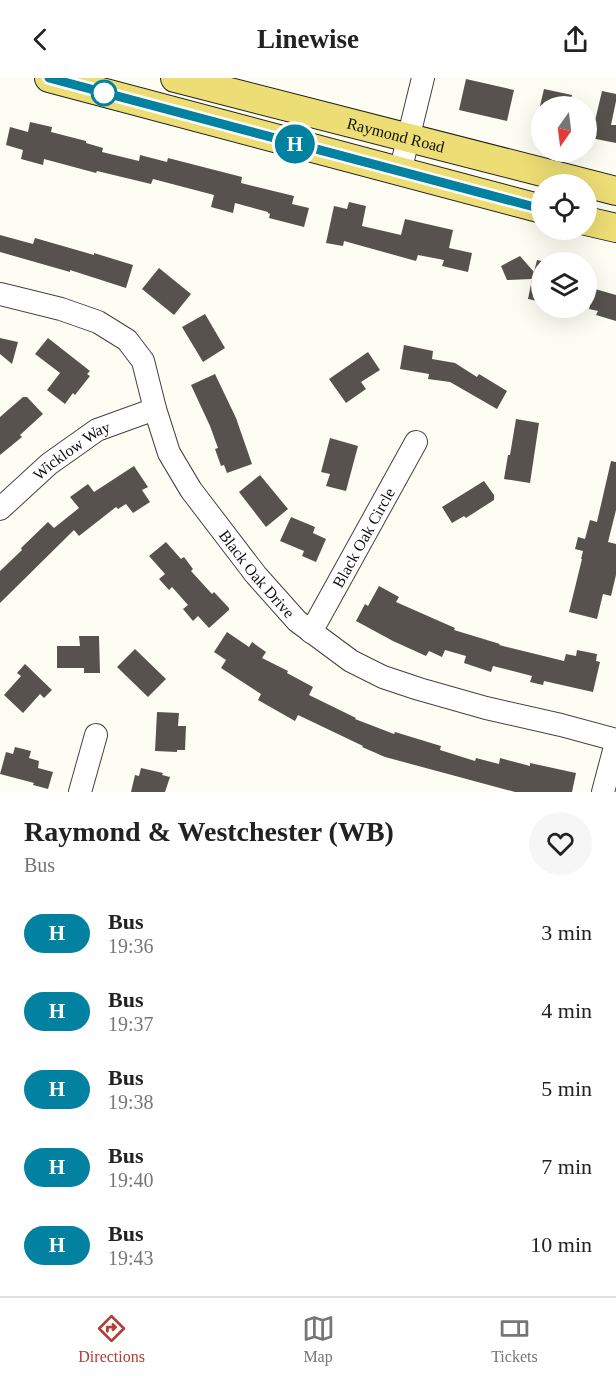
<!DOCTYPE html>
<html lang="en">
<head>
<meta charset="utf-8">
<style>
	:root { --surface:#fff; --page:#f6f6f6; --text:#222; --muted:#767676; --line:#e0e0e0; --accent:#b33d34 }
	body { margin:0; font-family:"Times New Roman",serif; background:var(--page); color:var(--text); height:100vh; display:flex; flex-direction:column; font-size:22px; white-space:nowrap }
	* { box-sizing:border-box; margin:0 }
	p { font-size:20px; color:var(--muted) }
	.icon { flex:none; width:33px; height:33px; fill:none; stroke:currentColor; stroke-width:2; stroke-linecap:round; stroke-linejoin:round }
	.map { position:relative; height:714px; overflow:hidden }
	.drawer { display:flex; flex-direction:column; background:var(--surface); flex:1 }
	.drawer>* { flex:none }
	.badge { padding:0 12px; border-radius:20px; font-size:21px; line-height:39px }
	.needle { width:39px; rotate:194deg }
	.controls { position:absolute; left:531px; top:18px; display:grid; gap:12px }
	.controls a { display:grid; place-items:center; width:66px; height:66px; border-radius:50%; background:var(--surface); box-shadow:0 6px 24px #0002; font-size:30px }
	.map>.badge { position:absolute; translate:-50% -50%; box-shadow:0 0 0 3px #fff }
	.round { display:grid; place-items:center; flex:none; width:63px; height:63px; border-radius:32px; background:var(--page) }
	.summary { display:flex; align-items:center; justify-content:space-between; height:102px; padding:0 24px }
	h1 { font-size:28px; font-weight:700; line-height:45px }
	ul { padding:0; list-style:none }
	li { display:flex; align-items:center; gap:18px; height:78px; padding:0 24px }
	li div { flex:1 }
	li b { display:block; font-size:22px }
	li em { font-style:normal }
	li .badge { min-width:66px; font-weight:700; text-align:center }
	header { display:flex; justify-content:space-between; align-items:center; height:78px; padding:0 24px; background:var(--surface); font-size:27px; font-weight:700 }
	.tabs { display:flex; justify-content:space-around; align-items:center; height:84px; border-top:2px solid var(--line); background:var(--surface); font-size:16px; color:var(--muted) }
	.tabs a { display:grid; justify-items:center; gap:3px }
	.tabs .selected { color:var(--accent) }
	.map>svg:first-child { display:block }
</style>
</head>
<body>
<header><svg class="icon" aria-label="back" viewBox="0 0 24 24"><path d="M15 5l-7 7 7 7"/></svg>Linewise<svg class="icon" aria-label="share" viewBox="0 0 24 24"><path d="M12 15V3M7 8l5-5 5 5M5 13v7h14v-7"/></svg></header>
<div class="map">
<svg width="616" height="714" viewBox="0 0 616 714">
	<rect width="100%" height="100%" fill="#fefdf3"/>
	<g fill="#57524d">
		<polygon points="466,1 514,12 507,43 459,32"/>
		<polygon points="544,11 572,17 569,28 540,28"/>
		<polygon points="602,13 616,16 616,23 611,47 616,47 616,65 591,60"/>
		<polygon points="30,44 52,49 51,54 86,63 86,65 103,70 102,74 139,83 140,77 167,84 168,80 242,99 241,105 294,118 292,126 309,130 304,149 269,140 270,136 268,135 268,134 235,125 233,135 211,129 214,117 153,101 151,106 97,93 96,95 44,81 43,87 21,81 23,72 6,67 10,49 28,54"/>
		<polygon points="349,124 366,128 362,148 401,157 405,141 453,152 449,170 472,175 468,194 442,188 444,182 418,177 416,183 344,163 343,168 326,165 334,128 347,131"/>
		<polygon points="0,157 33,166 35,160 94,177 94,175 133,187 126,210 70,192 70,194 0,174"/>
		<polygon points="520,178 534,194 537,182 542,183 542,224 528,221 532,201 507,202 501,188"/>
		<polygon points="159,190 191,216 174,237 142,211"/>
		<polygon points="595,211 616,217 616,243 596,237 598,233 589,231"/>
		<polygon points="205,236 225,270 203,284 182,249"/>
		<polygon points="0,260 18,264 12,286 0,276"/>
		<polygon points="48,260 90,293 87,296 90,298 75,317 73,315 65,326 47,312 60,295 35,276"/>
		<polygon points="404,267 433,273 432,281 455,285 477,299 479,296 507,313 497,331 450,304 428,301 429,296 400,291"/>
		<polygon points="368,274 380,292 361,304 366,311 346,325 329,301"/>
		<polygon points="215,296 236,340 252,386 227,395 224,387 221,388 215,371 218,370 210,348 191,307"/>
		<polygon points="23,319 27,319 43,336 20,357 22,359 0,377 0,339"/>
		<polygon points="516,341 539,345 530,405 504,401 508,377 510,377"/>
		<polygon points="330,360 358,368 346,413 326,408 330,396 321,394"/>
		<polygon points="611,383 616,384 616,432 608,464 616,466 616,497 611,518 603,516 597,541 569,534 582,481 581,481 583,473 575,471 578,459 585,461 590,442 597,444"/>
		<polygon points="134,388 148,409 142,412 150,424 133,435 126,426 118,431 116,429 79,458 74,452 0,525 0,493 22,472 21,470 48,444 54,450 79,430 70,419 88,406 94,414"/>
		<polygon points="260,397 288,431 266,449 239,414"/>
		<polygon points="484,403 494,417 494,422 466,440 464,438 452,445 442,429"/>
		<polygon points="291,439 315,449 313,455 326,461 316,484 302,478 304,473 280,463"/>
		<polygon points="166,464 181,481 184,479 193,491 191,493 212,516 214,514 229,530 229,532 209,550 198,538 193,543 183,531 188,527 172,509 169,512 159,501 165,496 149,478"/>
		<polygon points="379,508 399,519 396,524 455,550 454,552 500,566 499,567 564,583 566,576 576,578 577,572 597,576 596,583 600,584 593,614 544,603 543,607 530,604 532,598 493,588 491,594 464,585 466,578 445,572 442,579 429,573 426,578 393,563 356,543 365,526 368,528"/>
		<polygon points="227,554 249,569 252,564 266,574 262,580 288,593 287,595 313,609 309,617 356,640 355,641 394,656 395,654 441,668 440,672 475,683 476,680 499,686 500,680 530,688 530,685 576,695 572,714 515,714 385,679 362,669 363,668 298,637 295,643 258,622 261,616 221,590 226,582 214,574"/>
		<polygon points="79,558 99,558 100,595 84,595 84,590 57,590 57,568 80,568"/>
		<polygon points="135,571 166,601 148,619 117,589"/>
		<polygon points="25,586 52,612 44,620 40,616 23,635 4,617 21,598 17,595"/>
		<polygon points="157,634 179,635 178,648 186,648 185,672 177,672 177,674 155,673"/>
		<polygon points="15,669 31,673 29,680 39,683 38,690 53,694 48,711 33,707 34,705 0,696 6,674 13,676"/>
		<polygon points="141,690 163,695 162,697 170,699 165,714 131,714 135,697 139,698"/>
	</g>
	<g fill="none" stroke-linecap="round" stroke-linejoin="round">
		<g stroke="#424242" stroke-width="24">
			<g id="minor">
				<polyline points="400,94 423,0"/>
				<path id="s1" d="M0,216L61,231L98,244L127,262L143,283L155,331L169,375L191,412L256,497L297,543L351,583L383,599L419,611L486,630L561,647L616,662"/>
				<path id="s2" d="M0,431L49,386L97,352L155,331"/>
				<path id="s3" d="M311,554L416,364"/>
				<polyline points="80,714 96,657"/>
				<polyline points="603,714 616,665"/>
			</g>
		</g>
		<g stroke="#202020" stroke-width="30">
			<g id="major">
				<polyline points="49,0 542,131"/>
				<path id="s4" d="M175,0L616,113"/>
				<polyline points="586,143 616,150"/>
			</g>
		</g>
		<use href="#minor" stroke="#fff" stroke-width="22"/>
		<use href="#major" stroke="#ecdd75" stroke-width="28"/>
	</g>
	<g fill="none" stroke-linecap="round" stroke-linejoin="round">
		<g stroke="#fff" stroke-width="14">
			<polyline id="line" points="49,0 542,131"/>
		</g>
		<use href="#line" stroke="#0381a1" stroke-width="9"/>
	</g>
	<circle fill="#fff" stroke="#0381a1" stroke-width="3" cx="104" cy="15" r="12"/>
	<g text-anchor="middle" dominant-baseline="central" stroke-width="6" stroke-linejoin="round" paint-order="stroke">
		<g font-size="16" fill="#0f0f0f" stroke="#fff">
			<text stroke="none"><textPath href="#s4" startOffset="228">Raymond Road</textPath></text>
			<text stroke="none"><textPath href="#s2" startOffset="93">Wicklow Way</textPath></text>
			<text stroke="none"><textPath href="#s3" startOffset="108">Black Oak Circle</textPath></text>
			<text stroke="none"><textPath href="#s1" startOffset="408">Black Oak Drive</textPath></text>
		</g>
	</g>
</svg>
<div class="controls">
<a><svg class="needle" viewBox="-14 -14 28 28"><path d="M0-13l5 13h-10z" fill="#e53935"/><path d="M0 13l5-13h-10z" fill="#767676"/></svg></a>
<a><svg class="icon" aria-label="locate" viewBox="0 0 24 24"><circle cx="12" cy="12" r="6"/><path d="M12 2v4M12 18v4M2 12h4M18 12h4"/></svg></a>
<a><svg class="icon" aria-label="layers" viewBox="0 0 24 24"><path d="M12 4l9 5-9 5-9-5zM3 14l9 5 9-5"/></svg></a>
</div>
<b class="badge" style="left:295px;top:66px;background:#0381a1;color:#fff">H</b>
</div>
<section class="drawer">
<div class="summary"><div><h1>Raymond &amp; Westchester (WB)</h1><p>Bus</p></div><a class="round"><svg class="icon" aria-label="heart" viewBox="0 0 24 24"><path d="M12 20l-8-8c-3-5 5-10 8-4 3-6 11-1 8 4z"/></svg></a></div>
<ul>
<li><span class="badge" style="background:#0381a1;color:#fff">H</span><div><b>Bus</b><p>19:36</p></div><em>3 min</em></li>
<li><span class="badge" style="background:#0381a1;color:#fff">H</span><div><b>Bus</b><p>19:37</p></div><em>4 min</em></li>
<li><span class="badge" style="background:#0381a1;color:#fff">H</span><div><b>Bus</b><p>19:38</p></div><em>5 min</em></li>
<li><span class="badge" style="background:#0381a1;color:#fff">H</span><div><b>Bus</b><p>19:40</p></div><em>7 min</em></li>
<li><span class="badge" style="background:#0381a1;color:#fff">H</span><div><b>Bus</b><p>19:43</p></div><em>10 min</em></li>
</ul>
</section>
<nav class="tabs">
<a class="selected"><svg class="icon" aria-label="directions" viewBox="0 0 24 24"><path d="M12 3l9 9-9 9-9-9zM9 14v-3h6M13 9l2 2-2 2"/></svg>Directions</a>
<a><svg class="icon" aria-label="map" viewBox="0 0 24 24"><path d="M3 6l6-2 6 2 6-2v14l-6 2-6-2-6 2zM9 4v14M15 6v14"/></svg>Map</a>
<a><svg class="icon" aria-label="tickets" viewBox="0 0 24 24"><path d="M3 7h18v10H3zM15 7v10"/></svg>Tickets</a>
</nav>
</body>
</html>
